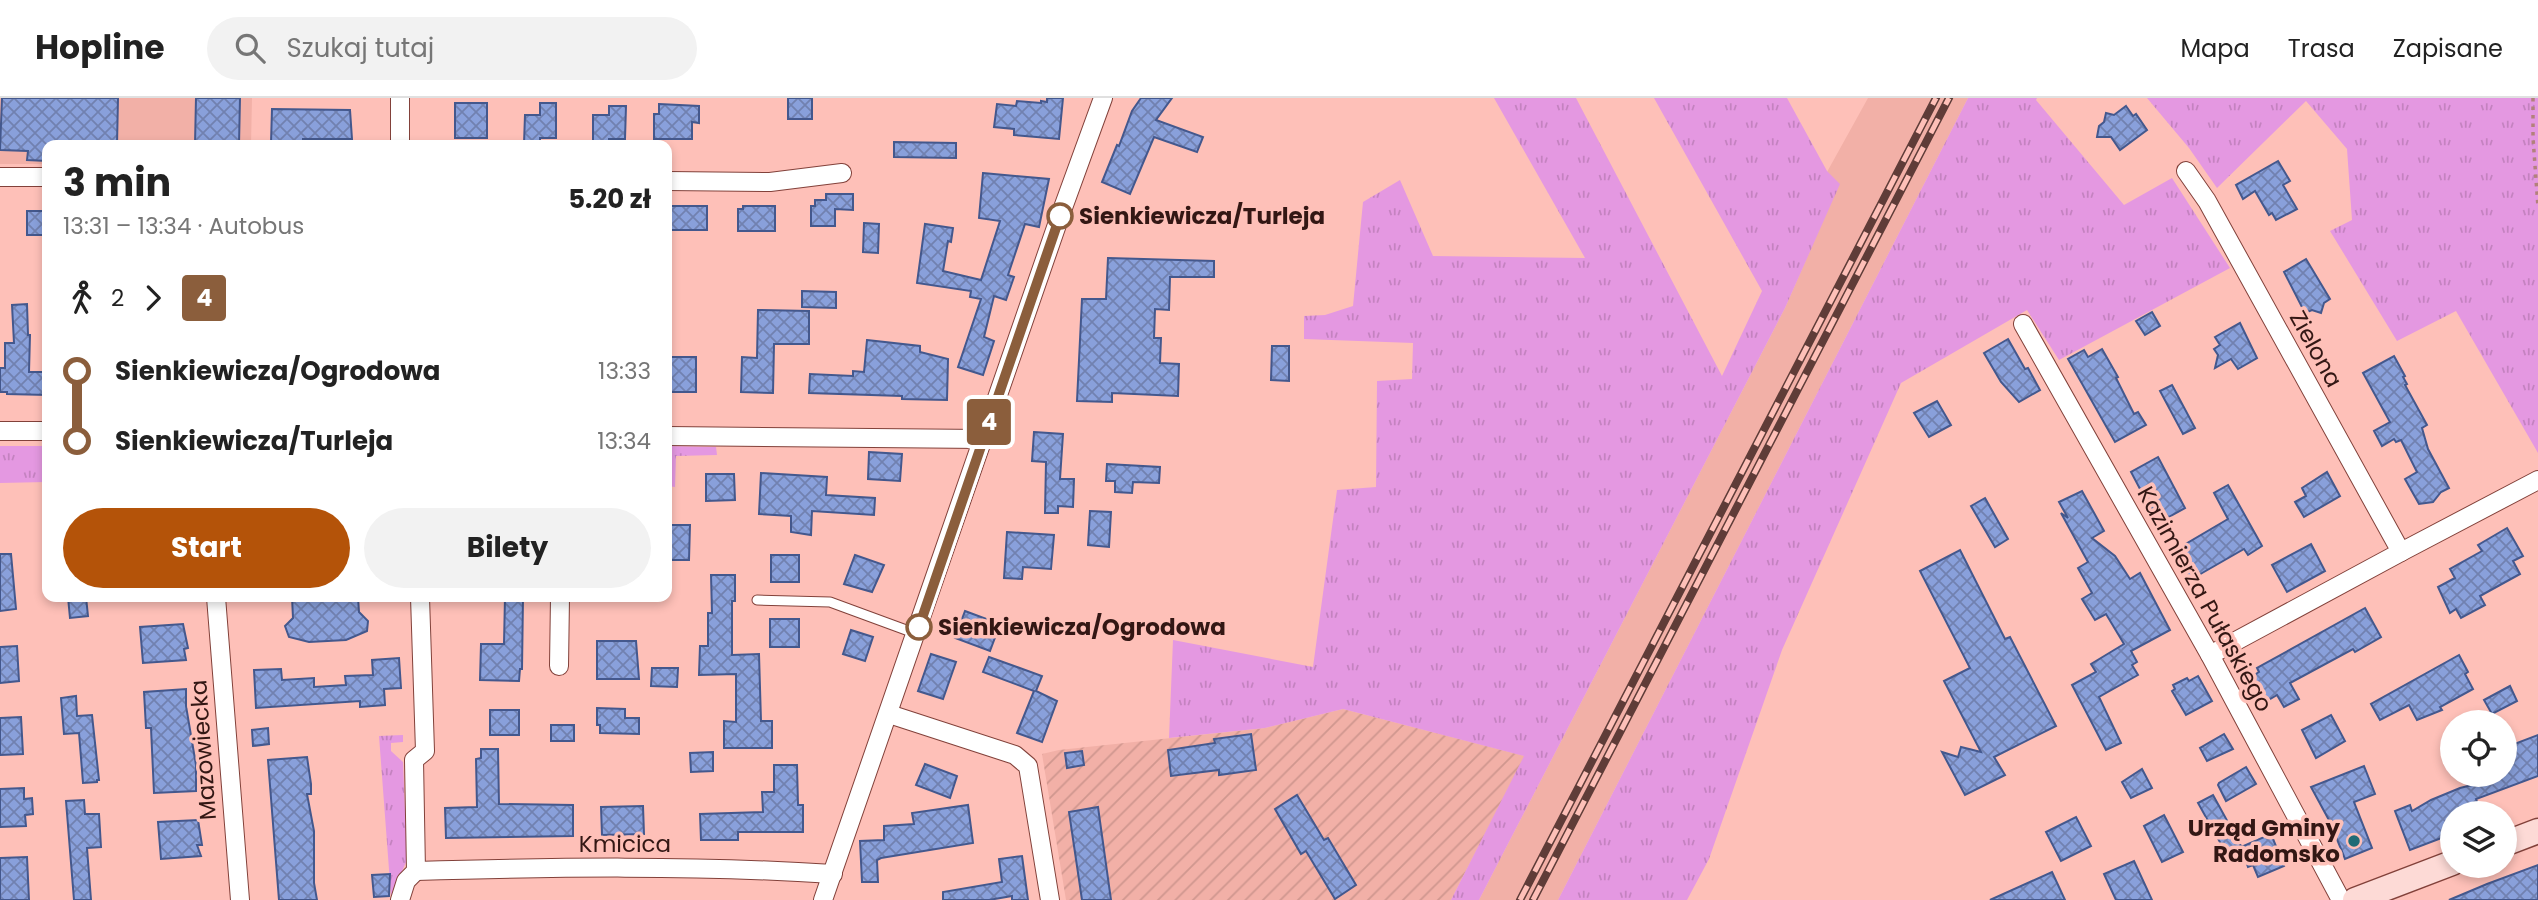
<!DOCTYPE html>
<html lang="pl">
<head>
<meta charset="utf-8">
<style>
	:root { --surface:#fff; --page:#f2f2f2; --text:#222; --muted:#767676; --line:#e0e0e0; --accent:#b45309 }
	body { margin:0; font-family:Poppins,sans-serif; background:var(--page); color:var(--text); height:100vh; display:flex; flex-direction:column; font-size:26px; white-space:nowrap }
	* { box-sizing:border-box; margin:0 }
	p { font-size:23px; color:var(--muted) }
	.icon { flex:none; width:38px; height:38px; fill:none; stroke:currentColor; stroke-width:2; stroke-linecap:round; stroke-linejoin:round }
	.map { position:relative; flex:1; overflow:hidden }
	.side { position:absolute; left:42px; top:42px; width:630px; height:462px; display:flex; flex-direction:column; background:var(--surface); border-radius:14px; box-shadow:0 4px 10px #0003 }
	.side>* { flex:none }
	.badge { padding:0 14px; border-radius:5px; font-size:24px; line-height:46px }
	.tools { position:absolute; left:2440px; top:612px; display:grid; gap:14px }
	.tools a { display:grid; place-items:center; width:77px; height:77px; border-radius:50%; background:var(--surface); box-shadow:0 4px 10px #0003; font-size:35px }
	.map>.badge { position:absolute; translate:-50% -50%; box-shadow:0 0 0 4px #fff }
	.legs { display:flex; align-items:center; gap:10px; height:77px; padding:0 21px; font-size:23px }
	.legs p { margin-inline-start:auto }
	.head { display:flex; align-items:center; justify-content:space-between; height:119px; padding:0 21px }
	h1 { font-size:38px; font-weight:700; line-height:52px }
	.action { display:flex; gap:14px; margin-top:auto; padding:14px 21px }
	.action a { flex:1; height:80px; border-radius:42px; background:var(--accent); color:#fff; font-size:28px; font-weight:700; line-height:80px; text-align:center }
	.action a+a { background:var(--page); color:var(--text) }
	ul { padding:0 21px; list-style:none }
	li { display:flex; align-items:center; gap:24px; height:70px; font-size:26px }
	li i { display:grid; place-items:center; width:10px; height:100%; margin:0 9px; background:currentColor }
	li i::after { content:''; width:18px; height:18px; margin:-9px; border:5px solid; border-radius:50%; background:var(--surface) }
	li p { margin-inline-start:auto }
	li:first-child i { background:linear-gradient(#0000 50%,currentColor 0) }
	li:last-child i { background:linear-gradient(currentColor 50%,#0000 0) }
	header { display:flex; align-items:center; gap:42px; box-sizing:border-box; height:98px; padding:0 35px; background:var(--surface); border-bottom:2px solid var(--line) }
	header strong { font-size:33px }
	nav { display:flex; gap:38px; margin-inline-start:auto; font-size:24px }
	.search { width:490px; height:63px; background:var(--page); display:flex; align-items:center; gap:18px; box-sizing:border-box; padding:0 24px; border-radius:38px; color:var(--muted); font-size:26px }
	.map>svg:first-child { display:block }
</style>
</head>
<body>
<header>
<strong>Hopline</strong>
<div class="search"><svg class="icon" aria-label="search" viewBox="0 0 24 24"><circle cx="10" cy="10" r="6"/><path d="M15 15l6 6"/></svg>Szukaj tutaj</div>
<nav><a>Mapa</a><a>Trasa</a><a>Zapisane</a></nav>
</header>
<div class="map">
<svg width="2538" height="802" viewBox="0 0 2538 802">
	<defs>
		<pattern id="industrial-furrows" width="10" height="10" patternUnits="userSpaceOnUse" patternTransform="scale(1.75)"><rect width="10" height="10" fill="#f2b0a7"/><path d="M-1 1l2-2M0 10L10 0M9 11l2-2" fill="none" stroke="#d0978f"/></pattern>
		<pattern id="grass-tufts" width="24" height="20" patternUnits="userSpaceOnUse" patternTransform="scale(1.75)"><rect width="24" height="20" fill="#e498e1"/><path d="M3 7l-1-3M5 7V3M7 7l1-3M15 17l-1-3M17 17v-4M19 17l1-3" fill="none" stroke="#c482c0"/></pattern>
		<pattern id="building-cross-hatch" width="8" height="8" patternUnits="userSpaceOnUse" patternTransform="scale(1.75)"><rect width="8" height="8" fill="#89a0db"/><path d="M0 0l8 8M0 8l8-8" fill="none" stroke="#7181b0"/></pattern>
	</defs>
	<rect width="100%" height="100%" fill="#fec0b8"/>
	<g fill="#f2b0a7">
		<polygon points="0,0 252,0 251,47 47,47 47,66 0,66"/>
		<polygon points="1868,0 1968,0 1558,802 1479,802 1785,210 1839,86 1827,74"/>
	</g>
	<polygon fill="url(#industrial-furrows)" points="1343,611 1525,658 1451,802 1066,802 1042,656 1059,652 1265,630"/>
	<g fill="url(#grass-tufts)">
		<polygon points="1494,0 1576,0 1722,278 1762,193 1654,0 1787,0 1827,73 1840,86 1785,210 1479,802 1451,802 1524,658 1343,611 1265,630 1169,640 1173,542 1313,569 1337,392 1376,389 1377,283 1412,281 1413,245 1304,241 1304,218 1325,217 1353,208 1363,104 1400,82 1433,158 1585,160"/>
		<polygon points="1968,0 2037,0 2036,2 2124,107 2172,80 2230,170 2059,262 2027,212 1901,285 1782,552 1709,761 1687,802 1558,802"/>
		<polygon points="2147,0 2538,0 2538,355 2456,213 2397,243 2330,133 2352,122 2347,51 2306,3 2217,90 2189,50"/>
		<polygon points="0,348 47,348 47,384 0,385"/>
		<polygon points="667,348 716,349 717,357 676,358 675,389 667,388"/>
		<polygon points="403,637 403,644 391,645 391,653 403,664 407,762 391,798 379,638"/>
	</g>
	<g fill="url(#building-cross-hatch)" stroke="#44588d" stroke-width="2">
		<polygon points="2,0 118,0 117,47 47,47 47,63 27,62 28,53 0,52"/>
		<polygon points="196,0 240,0 239,47 195,47"/>
		<rect x="788" y="0" width="24" height="21"/>
		<polygon points="1047,0 1063,0 1059,41 1014,37 1014,31 994,29 997,6 1016,8 1017,3 1041,5 1041,3 1047,4"/>
		<polygon points="1141,0 1172,0 1156,22 1203,39 1197,54 1154,39 1130,96 1102,84 1117,47 1119,48 1132,13"/>
		<rect x="455" y="5" width="32" height="35"/>
		<polygon points="540,5 556,5 556,40 540,40 540,46 524,46 525,17 540,17"/>
		<polygon points="659,6 699,8 699,25 692,24 692,41 654,41 654,16 659,16"/>
		<polygon points="609,8 626,8 625,41 609,41 609,47 593,47 593,17 609,17"/>
		<polygon points="2126,8 2133,18 2136,16 2147,32 2120,52 2111,39 2097,39 2099,28 2104,24 2106,15 2114,17"/>
		<polygon points="272,11 350,12 352,41 303,41 303,45 271,45"/>
		<polygon points="894,44 956,45 956,60 894,59"/>
		<polygon points="2278,63 2290,83 2283,87 2297,111 2276,122 2272,115 2269,117 2255,93 2243,101 2236,87"/>
		<polygon points="983,75 1049,81 1039,129 1025,126 1008,177 1014,179 1006,202 994,198 984,239 994,243 983,277 958,269 981,201 970,199 971,193 917,185 925,126 953,130 951,144 948,143 943,173 981,182 1000,123 979,120"/>
		<polygon points="826,96 853,96 853,112 835,111 835,128 811,128 811,108 815,108 815,102 826,102"/>
		<rect x="667" y="108" width="40" height="24"/>
		<polygon points="743,108 775,108 775,133 738,133 738,111 743,111"/>
		<rect x="27" y="113" width="20" height="24"/>
		<polygon points="864,125 879,126 878,155 863,154"/>
		<polygon points="1108,160 1214,163 1214,179 1170,179 1169,212 1155,211 1154,240 1161,240 1160,265 1179,266 1178,298 1112,295 1112,304 1077,303 1082,201 1106,201"/>
		<polygon points="2306,161 2330,201 2324,205 2321,215 2312,212 2305,215 2284,174"/>
		<polygon points="802,193 836,194 836,210 802,209"/>
		<polygon points="27,206 28,237 30,237 29,274 47,274 47,297 7,296 7,294 0,294 0,270 5,270 5,245 14,245 12,207"/>
		<polygon points="758,212 809,213 809,246 774,246 773,295 741,294 742,259 757,260"/>
		<polygon points="2152,214 2160,228 2145,237 2136,223"/>
		<polygon points="2240,225 2257,260 2238,271 2231,261 2215,270 2218,257 2214,251 2220,247 2215,239"/>
		<polygon points="2008,241 2025,271 2028,270 2040,292 2019,304 2001,284 1984,255"/>
		<polygon points="867,242 920,248 920,254 948,261 947,302 902,301 902,298 809,295 810,276 853,278 853,273 864,274"/>
		<polygon points="1272,248 1289,248 1289,283 1271,282"/>
		<polygon points="2102,251 2118,279 2116,280 2134,316 2138,314 2146,327 2115,344 2068,261 2084,252 2088,259"/>
		<polygon points="2394,258 2405,278 2403,279 2407,286 2405,287 2427,327 2422,330 2428,351 2449,390 2441,394 2433,404 2419,406 2405,381 2417,374 2401,342 2396,344 2394,341 2382,348 2374,333 2390,324 2363,275"/>
		<rect x="667" y="259" width="29" height="35"/>
		<polygon points="2172,287 2195,330 2183,336 2160,293"/>
		<polygon points="1937,303 1951,327 1929,339 1914,315"/>
		<polygon points="1034,334 1063,336 1060,381 1074,381 1073,409 1058,408 1058,415 1045,415 1046,364 1032,363"/>
		<polygon points="869,354 902,356 900,383 868,381"/>
		<polygon points="2158,359 2185,410 2158,425 2131,374"/>
		<polygon points="1107,366 1160,369 1159,385 1133,384 1132,395 1115,394 1115,383 1106,383"/>
		<polygon points="2327,374 2340,398 2304,419 2295,404 2306,398 2302,390"/>
		<polygon points="761,375 827,379 826,397 875,400 874,417 812,413 811,437 791,434 791,418 759,416"/>
		<polygon points="706,376 734,376 735,402 706,403"/>
		<polygon points="2228,387 2262,448 2248,457 2244,451 2190,482 2175,456 2185,450 2184,447 2228,421 2214,395"/>
		<polygon points="2082,393 2104,433 2092,440 2115,458 2130,481 2140,475 2170,532 2131,553 2137,564 2132,567 2138,577 2099,599 2121,645 2106,652 2072,587 2096,574 2091,566 2124,546 2106,516 2095,522 2082,501 2092,495 2078,470 2088,464 2061,415 2068,420 2059,404"/>
		<polygon points="1985,400 2008,441 1995,449 1971,408"/>
		<polygon points="1090,413 1111,414 1109,449 1088,447"/>
		<polygon points="667,427 690,427 689,462 667,462"/>
		<polygon points="2507,430 2523,458 2513,463 2520,476 2480,498 2485,507 2461,520 2456,511 2450,515 2438,489 2455,480 2450,471 2482,453 2478,447"/>
		<polygon points="1007,434 1054,437 1051,471 1023,469 1022,481 1004,480"/>
		<polygon points="2311,446 2325,473 2287,494 2272,467"/>
		<polygon points="1960,452 2005,541 2010,539 2056,628 1994,659 2005,677 1965,697 1942,654 1958,659 1961,649 1981,654 1944,583 1970,570 1920,473"/>
		<polygon points="0,456 11,456 16,511 0,513"/>
		<rect x="771" y="457" width="28" height="27"/>
		<polygon points="855,457 884,467 872,494 844,486"/>
		<polygon points="711,477 735,477 735,503 732,503 732,557 759,556 761,623 772,623 772,650 724,650 724,623 736,624 736,576 699,577 700,548 708,548 708,515 712,515"/>
		<polygon points="68,499 86,499 88,518 70,520"/>
		<polygon points="292,499 358,499 359,514 368,523 367,533 346,542 309,544 289,539 285,528 293,520"/>
		<polygon points="505,499 523,499 522,571 520,571 519,583 480,582 481,546 504,546"/>
		<polygon points="2365,510 2381,539 2355,554 2353,551 2290,585 2299,601 2284,609 2277,597 2265,604 2251,579 2259,574 2257,570"/>
		<polygon points="965,513 1000,526 990,553 955,540"/>
		<rect x="770" y="521" width="29" height="28"/>
		<polygon points="183,526 188,550 184,551 186,562 143,565 140,529"/>
		<polygon points="851,532 873,539 865,563 843,556"/>
		<polygon points="597,543 636,543 639,581 597,581"/>
		<polygon points="17,548 19,583 0,585 0,549"/>
		<polygon points="931,556 956,564 943,601 918,593"/>
		<polygon points="2459,557 2468,574 2465,576 2473,591 2440,609 2442,612 2417,622 2409,607 2380,622 2371,606"/>
		<polygon points="989,559 1042,578 1036,593 1057,603 1042,644 1017,635 1034,593 983,574"/>
		<polygon points="399,560 401,590 384,591 385,607 360,609 360,603 256,610 254,572 281,571 282,582 314,580 314,589 346,587 345,578 373,577 372,562"/>
		<polygon points="652,570 678,570 677,589 651,588"/>
		<polygon points="2198,578 2212,603 2186,617 2172,593 2175,591 2173,587 2187,580 2189,583"/>
		<polygon points="2510,588 2517,603 2492,616 2484,602"/>
		<polygon points="186,591 186,608 196,667 196,693 154,695 151,630 146,630 144,594"/>
		<polygon points="76,598 77,618 92,617 99,682 97,682 97,684 83,685 79,635 64,636 61,600"/>
		<polygon points="597,610 625,611 625,620 639,620 639,636 600,635 600,627 597,627"/>
		<rect x="490" y="612" width="29" height="25"/>
		<polygon points="2331,617 2345,643 2316,660 2302,632"/>
		<polygon points="21,619 23,656 0,657 0,620"/>
		<rect x="551" y="627" width="23" height="16"/>
		<polygon points="268,630 269,646 253,648 252,632"/>
		<polygon points="1251,636 1256,672 1219,677 1219,672 1171,678 1168,652 1215,645 1214,641"/>
		<polygon points="2224,636 2233,651 2207,663 2200,650"/>
		<polygon points="2538,637 2538,678 2476,701 2482,716 2452,716 2452,736 2410,752 2395,713 2410,707 2412,713 2431,702 2460,690 2480,685 2478,677 2504,677 2504,650"/>
		<polygon points="481,651 498,651 499,706 573,707 573,738 446,740 445,710 477,709 476,661 481,660"/>
		<polygon points="1082,653 1084,667 1067,670 1065,655"/>
		<polygon points="713,654 713,673 691,674 690,655"/>
		<polygon points="307,659 311,686 311,696 307,696 314,733 314,785 317,802 279,802 268,662"/>
		<polygon points="925,666 957,678 950,700 916,687"/>
		<polygon points="774,667 797,667 798,707 803,707 803,734 738,734 738,742 701,742 700,716 763,714 762,694 774,694"/>
		<polygon points="2364,668 2375,696 2354,704 2372,750 2345,761 2330,724 2311,689"/>
		<polygon points="2246,669 2256,686 2226,703 2218,687 2219,685"/>
		<polygon points="2142,671 2152,690 2131,700 2122,684"/>
		<polygon points="24,690 24,701 32,700 33,716 25,717 26,728 0,729 0,691"/>
		<polygon points="1297,697 1324,742 1328,740 1356,787 1335,801 1306,753 1301,756 1275,711"/>
		<polygon points="2213,697 2241,748 2226,755 2198,705"/>
		<polygon points="84,702 85,716 99,716 101,749 87,750 91,802 74,802 66,703"/>
		<polygon points="968,707 973,745 881,760 877,762 878,784 862,784 860,743 884,742 884,728 914,726 912,715"/>
		<polygon points="643,708 644,736 602,737 601,709"/>
		<polygon points="1098,709 1111,802 1082,802 1069,714"/>
		<polygon points="2164,717 2183,754 2162,764 2144,728"/>
		<polygon points="2076,719 2091,748 2061,763 2046,734"/>
		<polygon points="198,722 202,747 197,747 201,758 161,761 158,724"/>
		<polygon points="2271,736 2284,768 2258,779 2253,767 2248,769 2241,749"/>
		<polygon points="1022,758 1028,802 1012,802 1012,798 989,802 943,802 943,794 1002,784 999,761"/>
		<polygon points="27,759 29,802 0,802 0,760"/>
		<polygon points="2134,763 2152,802 2116,802 2104,776"/>
		<polygon points="2538,767 2538,802 2449,802 2487,786"/>
		<polygon points="2052,774 2065,802 1990,802"/>
		<polygon points="390,776 389,798 374,799 372,777"/>
	</g>
	<g fill="none" stroke-linecap="round" stroke-linejoin="round">
		<g stroke="#82413a" stroke-width="11">
			<polyline id="lane" points="757,502 830,504 917,536"/>
		</g>
		<g stroke="#82413a" stroke-width="20">
			<g id="street">
				<polyline points="400,0 400,47"/>
				<polyline points="2186,73 2207,103 2401,454 2210,557"/>
				<polyline points="0,79 47,79"/>
				<polyline points="667,83 770,84 842,75"/>
				<polyline points="2023,226 2210,557 2341,802"/>
				<polyline points="0,333 47,333"/>
				<polyline points="667,338 983,341"/>
				<polyline points="2401,454 2538,382"/>
				<polyline points="216,499 240,802"/>
				<polyline points="559,568 560,499"/>
				<polyline points="889,616 1015,657 1028,668 1050,802"/>
				<path d="M416,773C555,769 695,767 833,776"/>
				<polyline points="400,802 406,783 416,773 414,662 425,653 420,499"/>
				<polyline points="823,802 1060,118 1103,0"/>
			</g>
		</g>
		<g stroke="#82413a" stroke-width="27">
			<g id="secondary">
				<polyline points="2504,746 2538,733"/>
				<polyline points="2355,802 2452,765"/>
			</g>
		</g>
		<polyline stroke="#b2817b" stroke-width="3.5" stroke-dasharray="3.5 5" stroke-linecap="butt" points="2533,0 2533,40 2538,109"/>
		<use href="#lane" stroke="#fff" stroke-width="9"/>
		<use href="#street" stroke="#fff" stroke-width="18"/>
		<use href="#secondary" stroke="#fddad6" stroke-width="24"/>
		<g stroke="#5f3c38" stroke-width="8">
			<g id="rail">
				<polyline points="1520,802 1936,0"/>
				<polyline points="1533,802 1949,0"/>
			</g>
		</g>
		<use href="#rail" stroke="#fec0b8" stroke-width="5" stroke-dasharray="16" stroke-linecap="butt"/>
	</g>
	<g fill="none" stroke-linecap="round" stroke-linejoin="round">
		<g stroke="#fff" stroke-width="16">
			<polyline id="line-1" points="919,529 1060,118"/>
		</g>
		<use href="#line-1" stroke="#8b5e3c" stroke-width="10"/>
	</g>
	<g fill="#fff" stroke="#8b5e3c" stroke-width="3.5">
		<circle cx="1060" cy="118" r="12"/>
		<circle cx="919" cy="529" r="12"/>
	</g>
	<circle fill="#216b75" stroke="#fec0b8" stroke-width="2.5" cx="2354" cy="743" r="7"/>
	<g text-anchor="middle" dominant-baseline="central" stroke-width="7" stroke-linejoin="round" paint-order="stroke">
		<g font-size="23" font-weight="bold" fill="#331714" stroke="#fec0b8" text-anchor="start">
			<text x="1079" y="118">Sienkiewicza/Turleja</text>
			<text x="938" y="529">Sienkiewicza/Ogrodowa</text>
		</g>
		<g font-size="23" fill="#331714" stroke="#fec0b8">
			<text transform="translate(2316 251) rotate(61)">Zielona</text>
			<text transform="translate(2205 501) rotate(61)">Kazimierza Pułaskiego</text>
			<text transform="translate(203 652) rotate(-94)">Mazowiecka</text>
			<text x="625" y="746">Kmicica</text>
		</g>
		<g font-size="23" font-weight="bold" fill="#331714" stroke="#fec0b8" text-anchor="end">
			<text x="2340" y="730">Urząd Gminy<tspan x="2340" dy="26">Radomsko</tspan></text>
		</g>
	</g>
</svg>
<div class="tools">
<a><svg class="icon" aria-label="locate" viewBox="0 0 24 24"><circle cx="12" cy="12" r="6"/><path d="M12 2v4M12 18v4M2 12h4M18 12h4"/></svg></a>
<a><svg class="icon" aria-label="layers" viewBox="0 0 24 24"><path d="M12 4l9 5-9 5-9-5zM3 14l9 5 9-5"/></svg></a>
</div>
<b class="badge" style="left:989px;top:324px;background:#8b5e3c;color:#fff">4</b>
<section class="side">
<div class="head"><div><h1>3 min</h1><p>13:31 – 13:34 · Autobus</p></div><b>5.20 zł</b></div>
<div class="legs"><svg class="icon" aria-label="walk" viewBox="0 0 24 24"><circle cx="13" cy="4" r="2"/><path d="M13 8l-2 6 4 7M11 14l-3 7M7 12l3-4h3l4 4"/></svg>2<svg class="icon" aria-label="forward" viewBox="0 0 24 24"><path d="M9 5l7 7-7 7"/></svg><b class="badge" style="background:#8b5e3c;color:#fff">4</b></div>
<ul>
<li><i style="color:#8b5e3c"></i><b>Sienkiewicza/Ogrodowa</b><p>13:33</p></li>
<li><i style="color:#8b5e3c"></i><b>Sienkiewicza/Turleja</b><p>13:34</p></li>
</ul>
<div class="action"><a>Start</a><a>Bilety</a></div>
</section>
</div>
</body>
</html>
